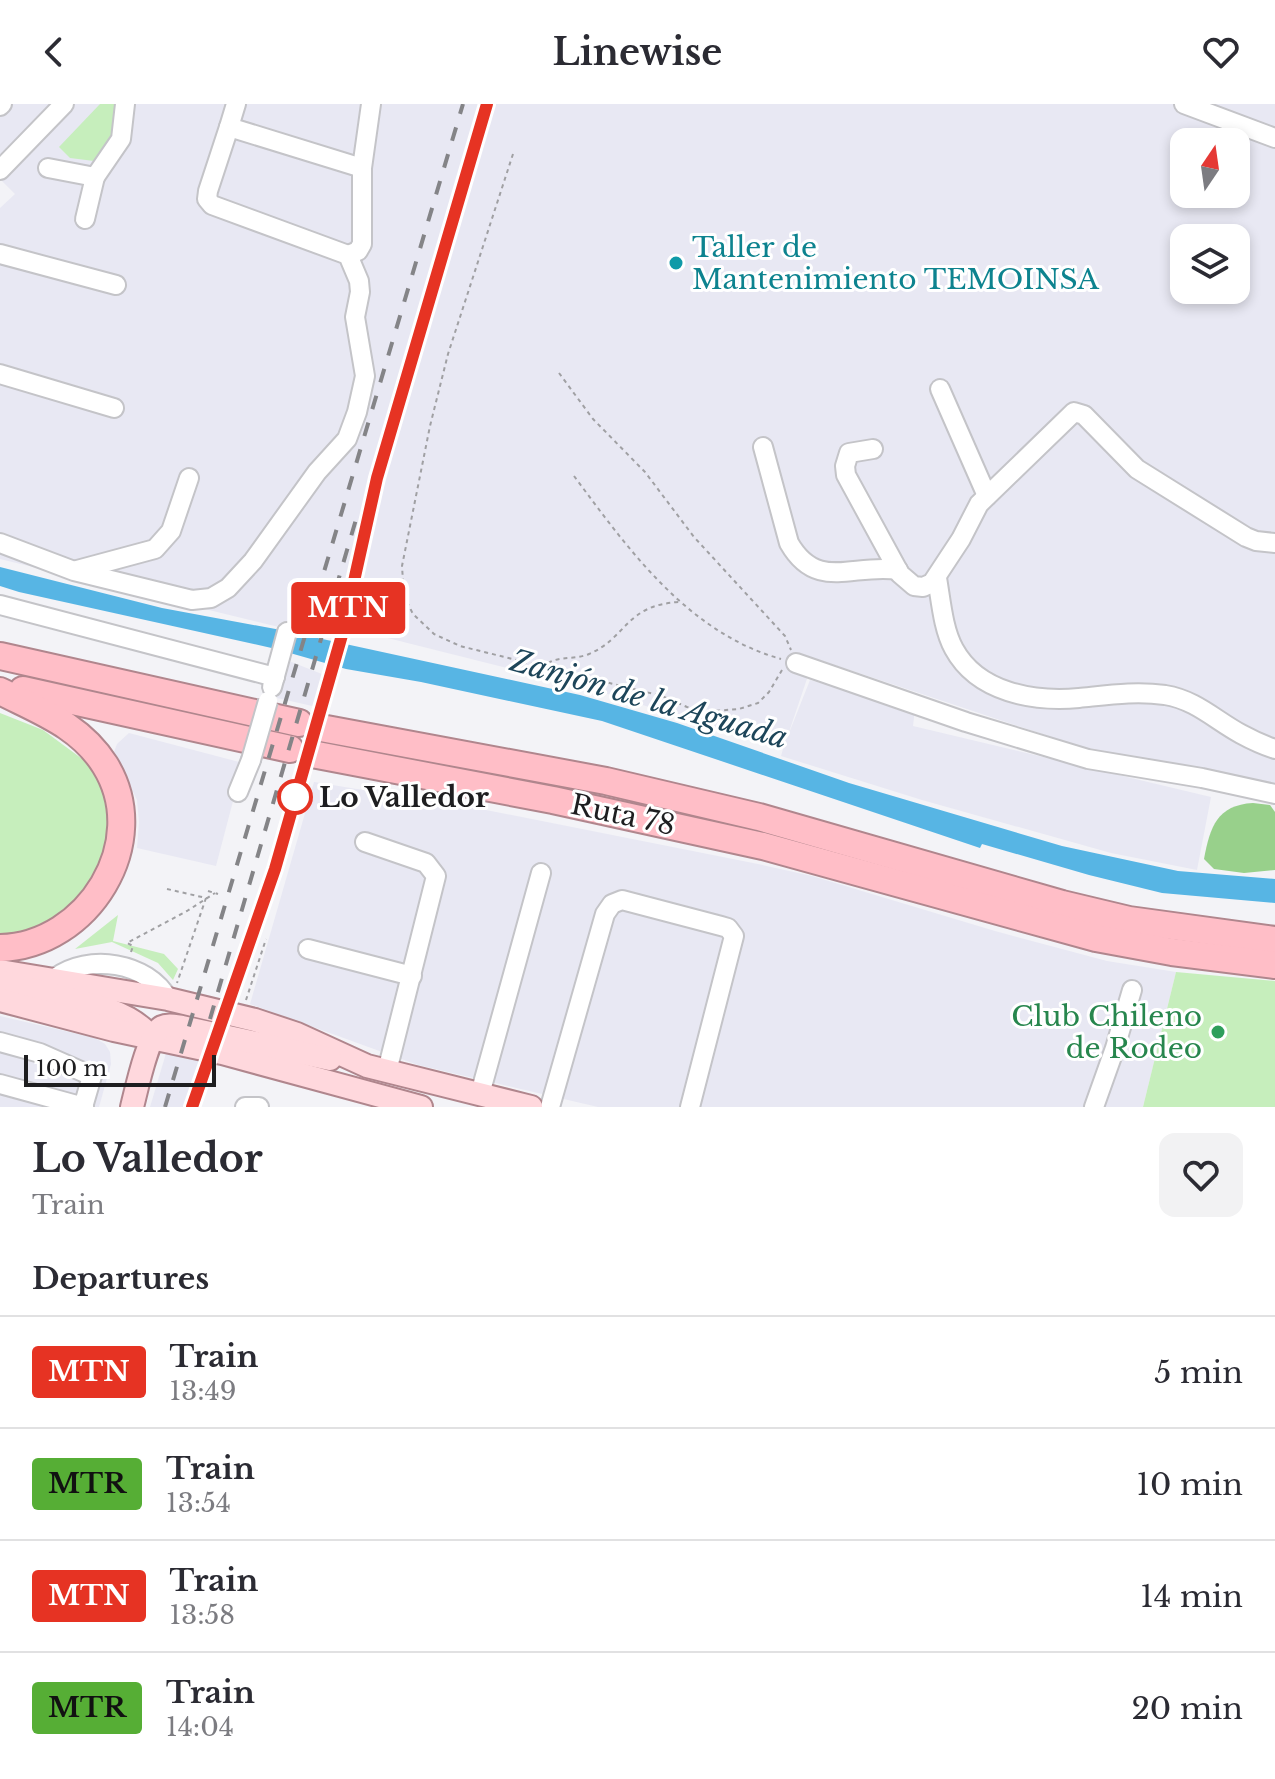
<!DOCTYPE html>
<html lang="en">
<head>
<meta charset="utf-8">
<style>
	:root { --surface:#fff; --page:#f2f2f3; --text:#2b2b33; --muted:#7c7c81; --line:#e1e1e2 }
	body { margin:0; font-family:"Libre Baskerville",serif; background:var(--page); color:var(--text); height:100vh; display:flex; flex-direction:column; font-size:30px; white-space:nowrap }
	* { box-sizing:border-box; margin:0 }
	p { font-size:26px; color:var(--muted) }
	.icon { flex:none; width:44px; height:44px; fill:none; stroke:currentColor; stroke-width:2; stroke-linecap:round; stroke-linejoin:round }
	.map { position:relative; height:1003px; overflow:hidden }
	.details { display:flex; flex-direction:column; background:var(--surface); flex:1 }
	.details>* { flex:none }
	.badge { padding:0 16px; border-radius:6px; font-size:28px; line-height:52px }
	.needle { width:52px; rotate:13deg }
	.buttons { position:absolute; left:1170px; top:24px; display:grid; gap:16px }
	.buttons a { display:grid; place-items:center; width:80px; height:80px; border-radius:16px; background:var(--surface); box-shadow:0 4px 12px #0003; font-size:40px }
	.scale { position:absolute; left:24px; bottom:20px; width:192px; box-sizing:border-box; padding-left:8px; border:4px solid #1e1e20; border-top:0; font-size:22px; line-height:28px; white-space:nowrap; color:#1e1e20; -webkit-text-stroke:6px #fff; paint-order:stroke }
	.map>.badge { position:absolute; translate:-50% -50%; box-shadow:0 0 0 4px #fff }
	h2 { padding:0 32px; font-size:30px; line-height:72px }
	.round { display:grid; place-items:center; flex:none; width:84px; height:84px; border-radius:16px; background:var(--page) }
	.summary { display:flex; align-items:center; justify-content:space-between; height:136px; padding:0 32px }
	h1 { font-size:38px; font-weight:700; line-height:60px }
	ul { padding:0; list-style:none }
	li { display:flex; align-items:center; gap:24px; height:112px; padding:0 32px; border-top:2px solid var(--line) }
	li div { flex:1 }
	li b { display:block; font-size:30px }
	li em { font-style:normal }
	li .badge { min-width:88px; font-weight:700; text-align:center }
	header { display:flex; justify-content:space-between; align-items:center; height:104px; padding:0 32px; background:var(--surface); font-size:36px; font-weight:700 }
	.map>svg:first-child { display:block }
</style>
</head>
<body>
<header><svg class="icon" aria-label="back" viewBox="0 0 24 24"><path d="M15 5l-7 7 7 7"/></svg>Linewise<svg class="icon" aria-label="heart" viewBox="0 0 24 24"><path d="M12 20l-8-8c-3-5 5-10 8-4 3-6 11-1 8 4z"/></svg></header>
<div class="map">
<svg width="1275" height="1003" viewBox="0 0 1275 1003">
	<rect width="100%" height="100%" fill="#f3f3f7"/>
	<g fill="#e8e8f3" fill-rule="evenodd">
		<path d="M0,0H1275V686L1099,649L814,554L787,634L810,576L915,605L913,622L1211,693L1197,766L1111,749L922,696L781,652L783,645L595,586L296,511L287,525L0,455V104L15,90L0,75ZM1184,38H1236V90H1184ZM1184,134H1236V186H1184Z"/>
		<polygon points="289,557 337,576 330,606 277,594"/>
		<polygon points="129,629 243,659 216,762 137,744 139,718 137,696 114,648 117,640"/>
		<polygon points="314,678 486,706 758,760 812,772 995,827 1107,857 1176,868 1143,1003 598,1003 418,961 250,900"/>
		<polygon points="0,912 95,934 105,940 110,948 111,960 99,1003 0,1003"/>
		<polygon points="167,946 206,957 211,967 200,1003 150,1003"/>
	</g>
	<g fill="#c6eebc">
		<polygon points="100,0 117,0 113,40 94,57 70,54 59,43"/>
		<polygon points="0,609 43,626 85,657 100,678 110,717 109,743 91,789 42,828 0,833"/>
		<polygon points="118,811 113,837 164,850 178,865 173,876 158,859 112,838 75,845"/>
		<polygon points="1176,868 1275,877 1275,1003 1143,1003"/>
	</g>
	<path fill="#98d08b" d="M1253,699L1270,701L1275,708V766L1244,769L1214,765L1204,755C1210,723 1217,701 1253,699Z"/>
	<polygon fill="#57b5e4" points="0,463 162,504 281,526 580,591 677,619 849,679 1062,742 1178,767 1275,775 1275,799 1162,789 1089,771 982,740 980,744 602,617 421,578 346,565 276,545 19,488 0,482"/>
	<g fill="none" stroke-linecap="round" stroke-linejoin="round">
		<g stroke="#c4c4c8" stroke-width="22">
			<g id="minor">
				<polyline points="236,0 229,23 362,64"/>
				<polyline points="1184,0 1275,34"/>
				<polyline points="0,2 2,0"/>
				<polyline points="48,64 95,73 121,35 125,0"/>
				<polyline points="0,66 64,0"/>
				<polyline points="85,115 95,73"/>
				<polyline points="0,150 116,181"/>
				<polyline points="348,151 358,147 362,140 362,64 371,0"/>
				<polyline points="0,270 114,304"/>
				<polyline points="940,285 987,392"/>
				<path d="M763,343L789,439C817,488 853,459 898,466"/>
				<polyline points="873,345 849,349 845,362 846,371 900,470 914,482 923,483 932,479 961,435 979,400 1074,308 1084,311 1137,365 1246,433 1256,437 1275,439"/>
				<polyline points="0,439 74,467 192,496 211,494 228,484 253,457 317,368 347,335 357,308 365,272 355,213 360,188 359,177 348,151 212,101 207,95 208,87 229,23"/>
				<polyline points="77,466 155,445 171,427 189,374"/>
				<path d="M937,474C941,497 943,525 954,545C978,589 1034,598 1079,594C1109,591 1135,587 1165,591C1196,596 1215,616 1241,630C1252,636 1263,641 1275,645"/>
				<polyline points="0,501 275,573"/>
				<polyline points="796,559 966,618 1088,655 1202,674 1275,690"/>
				<polyline points="272,583 287,528"/>
				<polyline points="238,688 251,656"/>
				<polyline points="365,738 426,759 436,772 387,967"/>
				<polyline points="308,845 412,872"/>
				<path d="M55,874C88,849 148,858 168,895"/>
				<polyline points="0,938 40,949 92,972 83,1003"/>
				<polyline points="0,980 84,1003"/>
				<polyline points="480,990 541,769"/>
				<polyline points="245,1003 259,1003"/>
				<polyline points="550,1003 605,810 612,800 622,796 721,822 728,824 734,832 690,1003"/>
				<polyline points="1094,1003 1115,944 1132,886"/>
			</g>
		</g>
		<g stroke="#b0868d" stroke-width="26">
			<g id="major">
				<polyline points="0,867 168,895 255,916 297,930 367,962 531,1003"/>
				<path d="M7,878C49,894 127,898 151,934"/>
				<polyline points="0,896 114,926 222,949 421,1003"/>
				<path d="M132,1003C136,988 148,929 162,923C168,920 175,922 182,923L330,955"/>
			</g>
		</g>
		<g stroke="#b0868d" stroke-width="30">
			<g id="highway">
				<polyline points="0,552 299,619"/>
				<polyline points="23,586 290,645"/>
				<path d="M0,587C39,607 80,621 105,661C153,738 88,842 0,844"/>
				<polyline points="321,624 606,677 759,713 1062,800 1129,816 1275,836"/>
				<polyline points="312,650 553,696 763,742 1096,834 1172,848 1275,861"/>
			</g>
		</g>
		<g stroke="#a0a0a3" stroke-width="2" stroke-dasharray="4 4" stroke-linecap="butt">
			<polyline points="513,50 448,250 430,322 402,462 404,492 413,510 434,530 460,542 662,592 687,603 714,607 739,605 758,599 769,588 782,566"/>
			<polyline points="559,269 593,315 645,368 694,433 785,532 791,546"/>
			<path d="M574,372C629,446 688,529 781,555"/>
			<path d="M542,564C555,550 572,557 589,550C627,534 625,501 679,498"/>
			<polyline points="167,785 206,794 177,879"/>
			<polyline points="208,787 218,790"/>
			<polyline points="131,848 133,842 127,839 187,807 215,789"/>
			<polyline points="246,896 266,835"/>
		</g>
		<use href="#minor" stroke="#fff" stroke-width="18"/>
		<use href="#major" stroke="#ffd8dd" stroke-width="22"/>
		<use href="#highway" stroke="#ffbec7" stroke-width="26"/>
		<g stroke="#848487" stroke-width="4" stroke-dasharray="14 14" stroke-linecap="butt">
			<polyline points="210,915 357,412"/>
			<polyline points="165,1003 463,0"/>
			<polyline points="192,1003 275,765 342,531 377,374 486,0"/>
		</g>
		<g stroke="#c4c4c8" stroke-width="22" stroke-linecap="butt">
			<polyline id="minor-bridge" points="251,656 268,597"/>
		</g>
		<use href="#minor-bridge" stroke="#fff" stroke-width="18"/>
	</g>
	<g fill="none" stroke-linecap="round" stroke-linejoin="round">
		<g stroke="#fff" stroke-width="18">
			<polyline id="line" points="192,1003 275,765 342,531 377,374 487,0"/>
		</g>
		<use href="#line" stroke="#e63323" stroke-width="12"/>
	</g>
	<circle fill="#0f9aa8" stroke="#fff" stroke-width="3" cx="676" cy="159" r="8"/>
	<circle fill="#fff" stroke="#e63323" stroke-width="4" cx="295" cy="693" r="16"/>
	<circle fill="#2e9e5b" stroke="#fff" stroke-width="3" cx="1218" cy="928" r="8"/>
	<g text-anchor="middle" dominant-baseline="central" stroke-width="6" stroke-linejoin="round" paint-order="stroke">
		<g font-size="28" fill="#0d838f" stroke="#fff" text-anchor="start">
			<text x="692" y="143">Taller de<tspan x="692" dy="32">Mantenimiento TEMOINSA</tspan></text>
		</g>
		<g font-size="28" font-weight="bold" fill="#1e1e20" stroke="#fff" text-anchor="start">
			<text x="319" y="693">Lo Valledor</text>
		</g>
		<g font-size="28" fill="#1e1e20" stroke="#fff">
			<text transform="translate(623 711) rotate(12)">Ruta 78</text>
		</g>
		<g font-size="28" fill="#27864d" stroke="#fff" text-anchor="end">
			<text x="1202" y="912">Club Chileno<tspan x="1202" dy="32">de Rodeo</tspan></text>
		</g>
		<g font-size="30" font-style="italic" fill="#1d4559" stroke="#fff">
			<text transform="translate(649 595) rotate(16)">Zanjón de la Aguada</text>
		</g>
	</g>
</svg>
<div class="buttons">
<a><svg class="needle" viewBox="-14 -14 28 28"><path d="M0-13l5 13h-10z" fill="#e53935"/><path d="M0 13l5-13h-10z" fill="#7c7c81"/></svg></a>
<a><svg class="icon" aria-label="layers" viewBox="0 0 24 24"><path d="M12 4l9 5-9 5-9-5zM3 14l9 5 9-5"/></svg></a>
</div>
<div class="scale">100 m</div>
<b class="badge" style="left:348px;top:504px;background:#e63323;color:#fff">MTN</b>
</div>
<section class="details">
<div class="summary"><div><h1>Lo Valledor</h1><p>Train</p></div><a class="round"><svg class="icon" aria-label="heart" viewBox="0 0 24 24"><path d="M12 20l-8-8c-3-5 5-10 8-4 3-6 11-1 8 4z"/></svg></a></div>
<h2>Departures</h2>
<ul>
<li><span class="badge" style="background:#e63323;color:#fff">MTN</span><div><b>Train</b><p>13:49</p></div><em>5 min</em></li>
<li><span class="badge" style="background:#56ae35;color:#111">MTR</span><div><b>Train</b><p>13:54</p></div><em>10 min</em></li>
<li><span class="badge" style="background:#e63323;color:#fff">MTN</span><div><b>Train</b><p>13:58</p></div><em>14 min</em></li>
<li><span class="badge" style="background:#56ae35;color:#111">MTR</span><div><b>Train</b><p>14:04</p></div><em>20 min</em></li>
</ul>
</section>
</body>
</html>
